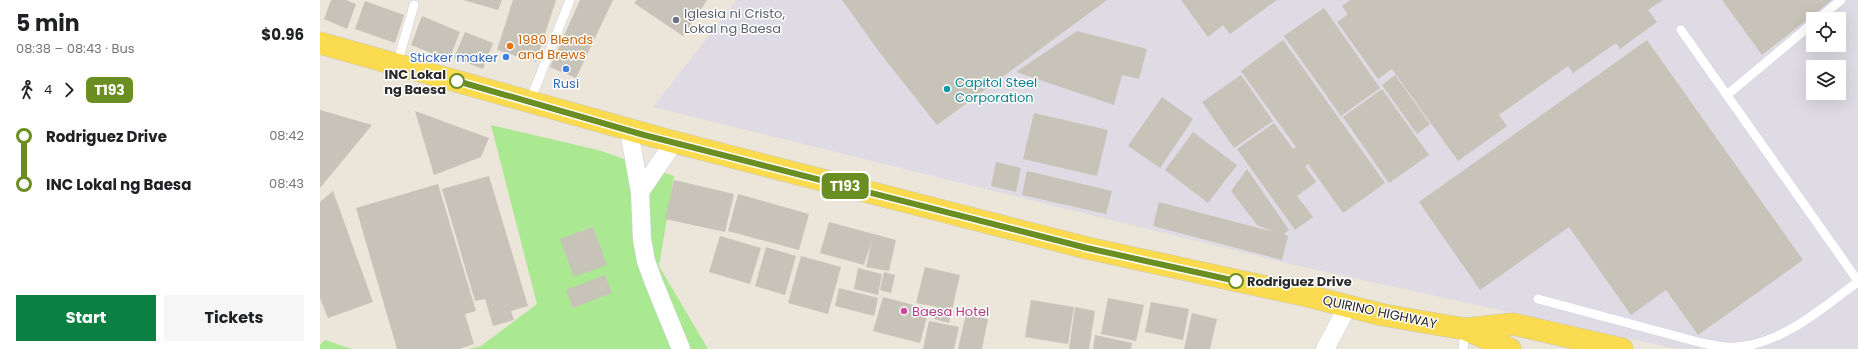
<!DOCTYPE html>
<html lang="en">
<head>
<meta charset="utf-8">
<style>
	:root { --surface:#fff; --page:#f6f6f6; --text:#202124; --muted:#757577; --accent:#0b8043 }
	body { margin:0; font-family:Poppins,sans-serif; background:var(--page); color:var(--text); height:100vh; display:flex; flex-direction:column; font-size:15px; white-space:nowrap }
	* { box-sizing:border-box; margin:0 }
	p { font-size:13px; color:var(--muted) }
	.icon { flex:none; width:22px; height:22px; fill:none; stroke:currentColor; stroke-width:2; stroke-linecap:round; stroke-linejoin:round }
	.map { position:relative; flex:1; overflow:hidden }
	.sheet { display:flex; flex-direction:column; background:var(--surface); width:320px }
	.sheet>* { flex:none }
	.badge { padding:0 8px; border-radius:6px; font-size:14px; line-height:26px }
	.tools { position:absolute; left:1486px; top:12px; display:grid; gap:8px }
	.tools a { display:grid; place-items:center; width:40px; height:40px; border-radius:0px; background:var(--surface); box-shadow:0 4px 16px #0002; font-size:20px }
	.map>.badge { position:absolute; translate:-50% -50%; box-shadow:0 0 0 2px #fff }
	.legs { display:flex; align-items:center; gap:6px; height:44px; padding:0 16px; font-size:13px }
	.legs p { margin-inline-start:auto }
	.head { display:flex; align-items:center; justify-content:space-between; height:68px; padding:0 16px }
	h1 { font-size:22px; font-weight:700; line-height:30px }
	.primary-button { display:flex; gap:8px; margin-top:auto; padding:8px 16px }
	.primary-button a { flex:1; height:46px; border-radius:0px; background:var(--accent); color:#fff; font-size:16px; font-weight:700; line-height:46px; text-align:center }
	.primary-button a+a { background:var(--page); color:var(--text) }
	ul { padding:0 16px; list-style:none }
	li { display:flex; align-items:center; gap:14px; height:48px; font-size:15px }
	li i { display:grid; place-items:center; width:6px; height:100%; margin:0 5px; background:currentColor }
	li i::after { content:''; width:10px; height:10px; margin:-5px; border:3px solid; border-radius:50%; background:var(--surface) }
	li p { margin-inline-start:auto }
	li:first-child i { background:linear-gradient(#0000 50%,currentColor 0) }
	li:last-child i { background:linear-gradient(currentColor 50%,#0000 0) }
	main { display:flex; flex:1; min-height:0 }
	.map>svg:first-child { display:block }
</style>
</head>
<body>
<main>
<section class="sheet">
<div class="head"><div><h1>5 min</h1><p>08:38 – 08:43 · Bus</p></div><b>$0.96</b></div>
<div class="legs"><svg class="icon" aria-label="walk" viewBox="0 0 24 24"><circle cx="13" cy="4" r="2"/><path d="M13 8l-2 6 4 7M11 14l-3 7M7 12l3-4h3l4 4"/></svg>4<svg class="icon" aria-label="forward" viewBox="0 0 24 24"><path d="M9 5l7 7-7 7"/></svg><b class="badge" style="background:#6b8e23;color:#fff">T193</b></div>
<ul>
<li><i style="color:#6b8e23"></i><b>Rodriguez Drive</b><p>08:42</p></li>
<li><i style="color:#6b8e23"></i><b>INC Lokal ng Baesa</b><p>08:43</p></li>
</ul>
<div class="primary-button"><a>Start</a><a>Tickets</a></div>
</section>
<div class="map">
<svg width="1538" height="349" viewBox="0 0 1538 349">
	<rect width="100%" height="100%" fill="#ece5d9"/>
	<path fill="#dedbe4" fill-rule="evenodd" d="M417,0H1538V349H1357L970,264L333,107ZM1493,19H1519V45H1493ZM1493,67H1519V93H1493Z"/>
	<g fill="#aae891">
		<polygon points="171,125 278,150 354,176 339,266 388,349 149,349 161,346 217,304"/>
		<polygon points="5,340 32,349 0,349 0,345"/>
	</g>
	<g fill="#c7c3b8">
		<polygon points="11,0 26,0 36,4 27,29 4,19"/>
		<polygon points="143,0 182,0 178,10"/>
		<polygon points="193,0 236,0 216,62 177,50"/>
		<polygon points="260,0 293,0 256,78 230,67"/>
		<polygon points="317,0 387,0 363,36 314,3"/>
		<polygon points="522,0 787,0 617,125 560,53"/>
		<polygon points="861,0 957,0 910,34 903,25 888,37"/>
		<polygon points="1030,0 1343,0 1328,10 1337,22 1300,49 1296,43 1253,73 1248,66 1179,115 1187,126 1138,161 1072,69 1058,79 1017,22 1028,14 1022,6"/>
		<polygon points="1402,0 1512,0 1442,55"/>
		<polygon points="45,1 84,15 75,43 35,29"/>
		<polygon points="1004,8 1060,88 1021,116 964,36"/>
		<polygon points="102,16 140,32 129,60 91,45"/>
		<polygon points="757,31 827,49 819,79 802,75 794,105 696,72"/>
		<polygon points="145,32 173,43 163,69 134,58"/>
		<polygon points="963,40 1065,183 1023,213 988,164 985,166 996,182 977,196 993,217 975,230 917,149 954,123 973,149 976,147 921,71"/>
		<polygon points="1327,40 1483,260 1378,335 1346,290 1311,315 1249,227 1160,290 1099,202"/>
		<polygon points="921,75 953,121 914,148 882,102"/>
		<polygon points="1075,75 1110,124 1097,134 1062,85"/>
		<polygon points="1062,89 1109,155 1069,183 1023,117"/>
		<polygon points="842,97 873,119 840,168 808,146"/>
		<polygon points="0,110 52,125 0,188"/>
		<polygon points="95,111 169,138 161,157 114,175"/>
		<polygon points="714,113 788,130 777,176 703,159"/>
		<polygon points="873,132 917,165 888,203 845,170"/>
		<polygon points="676,162 701,168 696,192 671,186"/>
		<polygon points="927,169 969,230 964,234 968,236 962,260 833,226 839,202 954,232 937,225 911,191"/>
		<polygon points="707,171 792,191 786,214 702,195"/>
		<polygon points="169,176 208,306 191,311 194,320 173,326 165,299 155,301 122,189"/>
		<polygon points="354,180 414,194 405,232 345,219"/>
		<polygon points="118,184 156,311 145,314 154,344 139,349 77,349 36,208"/>
		<polygon points="13,191 53,302 8,318 0,298 0,202"/>
		<polygon points="418,194 489,214 479,250 408,231"/>
		<polygon points="509,222 576,240 569,271 546,267 552,240 544,265 500,253"/>
		<polygon points="273,227 287,265 254,277 240,239"/>
		<polygon points="400,236 441,248 430,284 389,272"/>
		<polygon points="446,247 476,256 465,295 435,286"/>
		<polygon points="481,256 521,267 508,314 468,303"/>
		<polygon points="605,267 640,275 629,323 614,319 617,307 596,303"/>
		<polygon points="538,268 562,274 558,295 534,289"/>
		<polygon points="564,272 575,275 571,293 560,290"/>
		<polygon points="285,275 292,293 253,308 246,290"/>
		<polygon points="519,288 558,298 554,316 515,306"/>
		<polygon points="563,297 609,309 600,343 553,331"/>
		<polygon points="788,298 824,305 816,341 781,334"/>
		<polygon points="711,300 754,307 748,344 705,337"/>
		<polygon points="831,302 869,309 863,340 825,332"/>
		<polygon points="755,307 775,311 769,349 749,349"/>
		<polygon points="872,313 897,319 890,349 864,349"/>
		<polygon points="646,314 668,319 662,349 638,349"/>
		<polygon points="609,321 639,327 634,349 603,349"/>
		<polygon points="775,335 812,343 811,349 773,349"/>
	</g>
	<g fill="none" stroke-linecap="round" stroke-linejoin="round">
		<g stroke="#ced1e3" stroke-width="10">
			<g id="service">
				<polyline points="1498,19 1521,0"/>
				<polyline points="1361,30 1538,281"/>
				<polyline points="77,64 94,5"/>
				<polyline points="1407,95 1493,23"/>
				<polyline points="210,101 250,0"/>
				<path d="M1218,299L1382,343C1396,346 1411,349 1425,346C1468,339 1503,307 1538,282"/>
				<polyline points="1143,349 1145,329"/>
			</g>
		</g>
		<g stroke="#ced1e3" stroke-width="19">
			<g id="minor">
				<polyline points="309,131 320,192 322,239 326,261 334,283 361,349"/>
				<polyline points="320,192 354,142"/>
				<polyline points="1005,349 1028,306"/>
			</g>
		</g>
		<g stroke="#c7c7c7" stroke-width="23">
			<g id="primary">
				<polyline points="0,43 354,142 767,248 988,296 1063,315 1145,329 1190,349"/>
				<polyline points="1146,329 1193,324 1302,349"/>
			</g>
		</g>
		<use href="#service" stroke="#fff" stroke-width="9"/>
		<use href="#minor" stroke="#fff" stroke-width="18"/>
		<use href="#primary" stroke="#fadb50" stroke-width="22"/>
	</g>
	<g fill="none" stroke-linecap="round" stroke-linejoin="round">
		<g stroke="#fff" stroke-width="9">
			<polyline id="line-1" points="137,81 324,135 767,248 916,281"/>
		</g>
		<use href="#line-1" stroke="#6b8e23" stroke-width="6"/>
	</g>
	<circle fill="#6b7280" stroke="#fff" stroke-width="1.5" cx="356" cy="20" r="4"/>
	<circle fill="#e8710a" stroke="#fff" stroke-width="1.5" cx="190" cy="46" r="4"/>
	<g fill="#3f7fe0" stroke="#fff" stroke-width="1.5">
		<circle cx="186" cy="57" r="4"/>
		<circle cx="246" cy="69" r="4"/>
	</g>
	<g fill="#fff" stroke="#6b8e23" stroke-width="2">
		<circle cx="137" cy="81" r="7"/>
		<circle cx="916" cy="281" r="7"/>
	</g>
	<circle fill="#0f9aa8" stroke="#fff" stroke-width="1.5" cx="627" cy="89" r="4"/>
	<circle fill="#d1479c" stroke="#fff" stroke-width="1.5" cx="584" cy="311" r="4"/>
	<g text-anchor="middle" dominant-baseline="central" stroke-width="3" stroke-linejoin="round" paint-order="stroke">
		<g font-size="13" fill="#5b616d" stroke="#fff" text-anchor="start">
			<text x="364" y="13">Iglesia ni Cristo,<tspan x="364" dy="15">Lokal ng Baesa</tspan></text>
		</g>
		<g font-size="13" fill="#c56008" stroke="#fff" text-anchor="start">
			<text x="198" y="39">1980 Blends<tspan x="198" dy="15">and Brews</tspan></text>
		</g>
		<g font-size="13" fill="#366cbe" stroke="#fff" text-anchor="end">
			<text x="178" y="57">Sticker maker</text>
			<text x="246" y="83" text-anchor="middle">Rusi</text>
		</g>
		<g font-size="13" font-weight="bold" fill="#292929" stroke="#fff" text-anchor="end">
			<text x="126" y="74">INC Lokal<tspan x="126" dy="15">ng Baesa</tspan></text>
			<text x="927" y="281" text-anchor="start">Rodriguez Drive</text>
		</g>
		<g font-size="13" fill="#0d838f" stroke="#fff" text-anchor="start">
			<text x="635" y="82">Capitol Steel<tspan x="635" dy="15">Corporation</tspan></text>
		</g>
		<g font-size="13" fill="#b23c85" stroke="#fff" text-anchor="start">
			<text x="592" y="311">Baesa Hotel</text>
		</g>
		<g font-size="13" fill="#292929" stroke="#fff">
			<text transform="translate(1060 312) rotate(12)">QUIRINO HIGHWAY</text>
		</g>
	</g>
</svg>
<div class="tools">
<a><svg class="icon" aria-label="locate" viewBox="0 0 24 24"><circle cx="12" cy="12" r="6"/><path d="M12 2v4M12 18v4M2 12h4M18 12h4"/></svg></a>
<a><svg class="icon" aria-label="layers" viewBox="0 0 24 24"><path d="M12 4l9 5-9 5-9-5zM3 14l9 5 9-5"/></svg></a>
</div>
<b class="badge" style="left:525px;top:186px;background:#6b8e23;color:#fff">T193</b>
</div>
</main>
</body>
</html>
